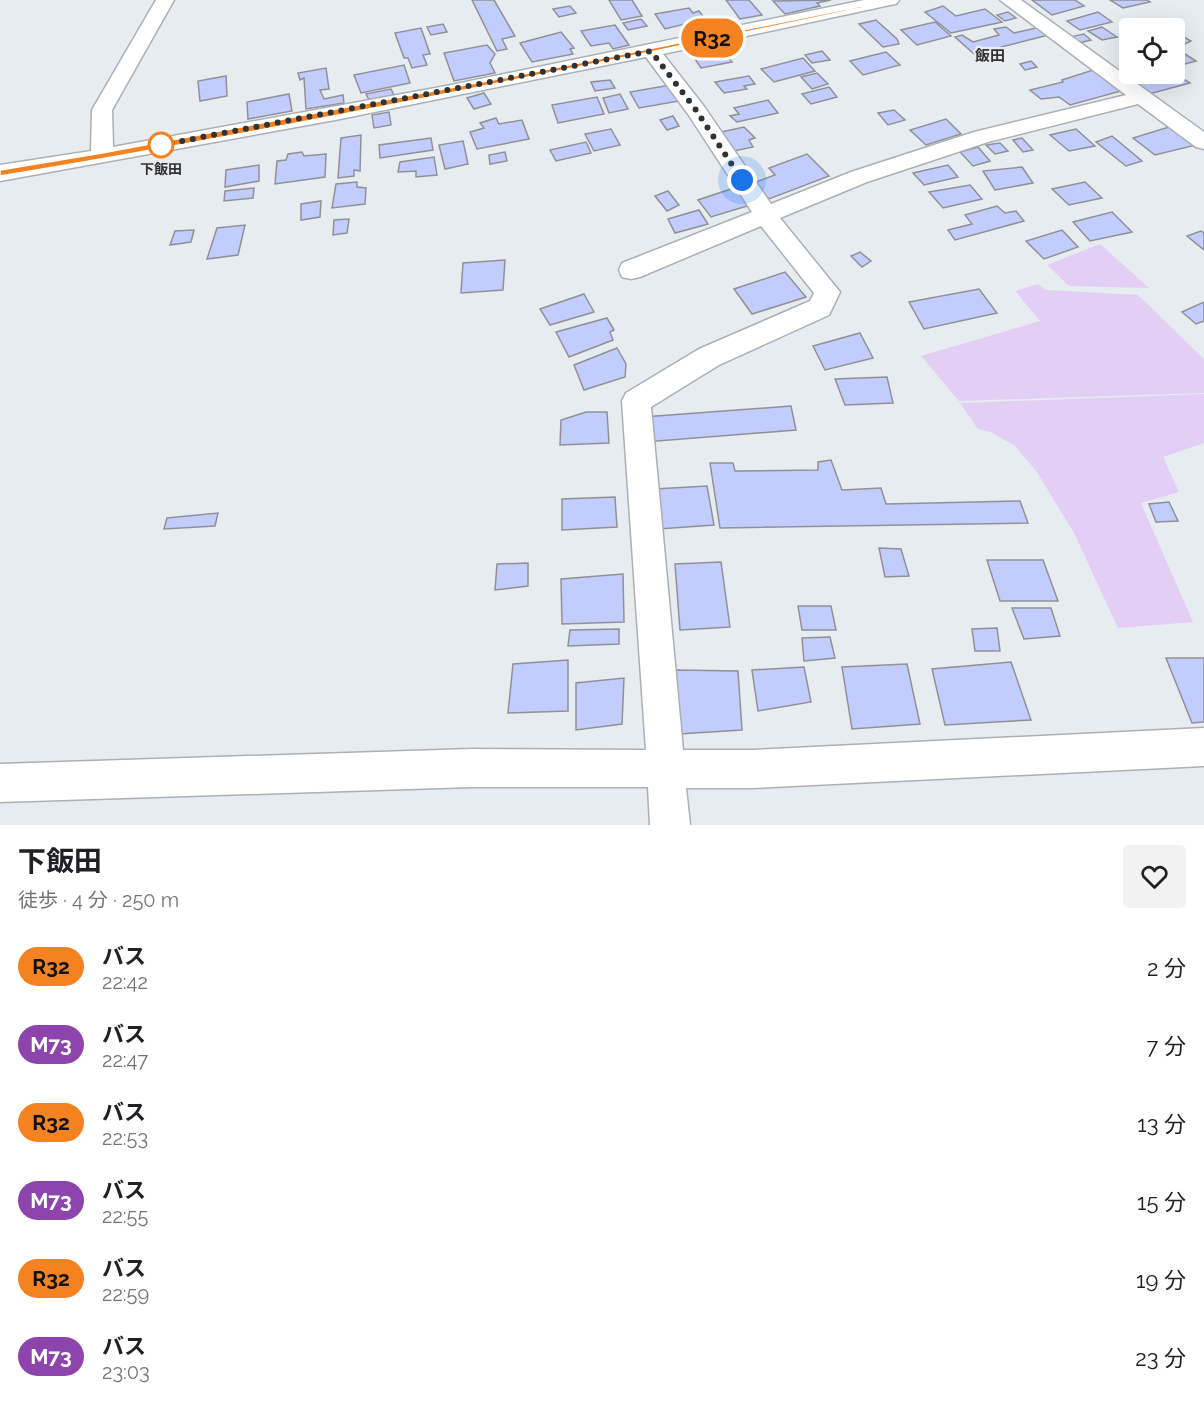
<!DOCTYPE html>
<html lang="ja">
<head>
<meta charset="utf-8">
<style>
	:root { --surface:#fff; --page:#f2f2f2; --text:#202124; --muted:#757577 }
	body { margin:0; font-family:Raleway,"Noto Sans JP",sans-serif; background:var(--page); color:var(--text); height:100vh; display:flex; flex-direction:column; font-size:22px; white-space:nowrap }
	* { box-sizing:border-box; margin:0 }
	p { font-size:20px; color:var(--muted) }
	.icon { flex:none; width:33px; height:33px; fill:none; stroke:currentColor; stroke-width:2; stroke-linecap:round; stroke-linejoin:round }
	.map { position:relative; height:825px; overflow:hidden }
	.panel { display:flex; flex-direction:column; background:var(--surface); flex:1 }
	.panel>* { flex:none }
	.badge { padding:0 12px; border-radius:20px; font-size:21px; line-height:39px }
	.buttons { position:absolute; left:1119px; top:18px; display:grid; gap:12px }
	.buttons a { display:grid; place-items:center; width:66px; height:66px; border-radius:6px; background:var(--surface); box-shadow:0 6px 24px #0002; font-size:30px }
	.you { position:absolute; width:30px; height:30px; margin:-15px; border:4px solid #fff; border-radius:50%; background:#1a73e8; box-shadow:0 0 0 9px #1a73e833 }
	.map>.badge { position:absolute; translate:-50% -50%; box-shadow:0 0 0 3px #fff }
	.round { display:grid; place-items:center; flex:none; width:63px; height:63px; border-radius:6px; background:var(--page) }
	.head { display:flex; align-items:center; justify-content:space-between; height:102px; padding:0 18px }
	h1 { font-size:28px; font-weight:700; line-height:45px }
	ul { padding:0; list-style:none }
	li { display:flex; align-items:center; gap:18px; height:78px; padding:0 18px }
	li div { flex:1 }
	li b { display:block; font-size:22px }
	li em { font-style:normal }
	li .badge { min-width:66px; font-weight:700; text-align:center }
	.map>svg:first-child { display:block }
</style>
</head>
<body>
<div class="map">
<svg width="1204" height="825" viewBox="0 0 1204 825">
	<rect width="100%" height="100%" fill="#e7ecf0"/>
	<g fill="#e3cef5">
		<polygon points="1100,244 1149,288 1069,286 1047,265"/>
		<polygon points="1038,284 1046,290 1138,295 1204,359 1204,393 959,401 921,356 1040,321 1015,291"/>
		<polygon points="1204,394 1204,443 1163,457 1179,492 1141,503 1193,622 1118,628 1074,533 1037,472 1015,446 991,432 978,429 960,403"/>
	</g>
	<g fill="#c2ccfd" stroke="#909196" stroke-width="1.5">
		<polygon points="472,0 494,0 515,36 502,39 507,49 497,51"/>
		<polygon points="609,0 632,0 642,16 621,20"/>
		<polygon points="726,0 749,0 762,15 740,19"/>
		<polygon points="831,0 817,3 820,6 785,14 773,1"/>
		<polygon points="1032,0 1075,0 1084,6 1052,15"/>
		<polygon points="1110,0 1147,0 1150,2 1123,8"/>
		<polygon points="570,6 576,13 559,17 553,9"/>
		<polygon points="943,6 956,16 985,9 1002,22 951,33 925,12"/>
		<polygon points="689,8 693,13 699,11 705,19 665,29 655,14"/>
		<polygon points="1008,12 1016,18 1005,21 997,15"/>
		<polygon points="1098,12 1112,22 1080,30 1067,21"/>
		<polygon points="641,19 647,26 628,30 623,23"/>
		<polygon points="876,20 897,39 899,44 883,47 859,24"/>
		<polygon points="704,21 709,27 695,31 690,24"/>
		<polygon points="935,22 951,36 917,45 901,30"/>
		<polygon points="443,24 447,32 431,35 427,27"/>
		<polygon points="615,25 629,45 613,49 609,43 591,46 581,31"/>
		<polygon points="1006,27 1014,33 1040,27 1048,35 974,54 955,37 962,35 973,42 999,35 994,29"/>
		<polygon points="1102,27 1117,37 1102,40 1088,31"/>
		<polygon points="421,28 430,54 423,55 427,65 412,68 408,58 404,58 395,33"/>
		<polygon points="561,32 574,48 570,49 573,54 532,62 520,43"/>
		<polygon points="1084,34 1091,40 1079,43 1070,37"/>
		<polygon points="1178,34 1191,41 1183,45 1174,41 1174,35"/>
		<polygon points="487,45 495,54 490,63 495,73 454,81 444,53"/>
		<polygon points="1174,47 1196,61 1174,67"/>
		<polygon points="723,51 732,62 701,68 693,56"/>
		<polygon points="822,51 830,60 812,63 805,55"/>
		<polygon points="886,52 900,65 863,75 850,61"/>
		<polygon points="803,58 815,71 774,82 761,69"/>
		<polygon points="1031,61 1037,67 1025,70 1020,64"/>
		<polygon points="404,65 410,83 361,93 354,75"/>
		<polygon points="326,68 329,89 320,90 324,99 343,95 344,103 306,109 304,78 300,80 298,73"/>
		<polygon points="1093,70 1121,91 1070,105 1059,97 1041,99 1030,90 1063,82 1062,80"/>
		<polygon points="817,73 828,84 812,89 801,77"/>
		<polygon points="1174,73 1190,83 1149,94 1133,83 1137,82 1130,74"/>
		<polygon points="226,76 227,96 200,101 198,81"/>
		<polygon points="749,76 755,84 744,86 747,89 724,93 715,82"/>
		<polygon points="610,80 615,88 595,91 591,82"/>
		<polygon points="670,85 679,101 639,108 630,92"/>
		<polygon points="829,87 837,97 811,104 802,94"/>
		<polygon points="391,89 394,95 369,100 366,94"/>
		<polygon points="484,93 491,104 474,109 467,98"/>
		<polygon points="289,94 292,111 248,119 247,102"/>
		<polygon points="620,94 628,109 609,113 603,98"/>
		<polygon points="597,97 604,114 558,123 552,105"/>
		<polygon points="768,100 778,113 737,122 730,116 739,114 734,108"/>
		<polygon points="894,110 905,120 888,125 878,113"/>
		<polygon points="389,112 391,125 374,128 372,115"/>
		<polygon points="673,116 679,126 667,130 660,120"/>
		<polygon points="496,118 499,124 522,120 529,139 477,149 470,132 484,128 480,123"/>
		<polygon points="946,119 961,134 926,145 910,130"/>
		<polygon points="1172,126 1196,145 1155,155 1133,138"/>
		<polygon points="744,127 755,138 749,140 753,147 734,151 721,132"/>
		<polygon points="611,129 620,145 594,151 585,134"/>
		<polygon points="1076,129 1095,146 1069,151 1050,135"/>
		<polygon points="361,135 360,171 354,170 354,176 338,178 341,138"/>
		<polygon points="1112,136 1142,161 1126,166 1096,142"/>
		<polygon points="431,138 433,150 380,158 379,145"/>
		<polygon points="1022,138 1033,150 1023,152 1013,140"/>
		<polygon points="463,141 468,164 445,169 439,145"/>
		<polygon points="586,142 591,153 556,161 550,150"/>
		<polygon points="1000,143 1008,151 995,154 986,145"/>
		<polygon points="978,147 990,161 973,166 960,152"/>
		<polygon points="302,152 304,156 326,154 325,177 275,184 277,161 286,160 288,154"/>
		<polygon points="505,152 507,161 490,164 489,155"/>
		<polygon points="807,154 829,176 769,199 753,183 775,175 769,168"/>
		<polygon points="434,157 437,175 416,177 416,171 398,172 400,162"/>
		<polygon points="259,165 259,181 225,187 226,170"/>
		<polygon points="948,165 958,177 924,185 913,173"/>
		<polygon points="1022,167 1033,183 995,190 983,171"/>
		<polygon points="357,182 357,187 366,188 365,204 332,208 336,184"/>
		<polygon points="1085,182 1102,198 1069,205 1052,189"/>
		<polygon points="970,185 982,199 943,208 929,192"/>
		<polygon points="737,187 747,206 711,217 698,200"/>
		<polygon points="254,188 253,198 224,201 225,191"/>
		<polygon points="668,191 679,205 667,211 655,196"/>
		<polygon points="321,201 320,217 301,220 301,204"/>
		<polygon points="997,206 1005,213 1016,211 1024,221 955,240 948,230 972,224 965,215"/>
		<polygon points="699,210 708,224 675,233 668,219"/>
		<polygon points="1112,212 1132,232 1090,241 1073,222"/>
		<polygon points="349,219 347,233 333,235 334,220"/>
		<polygon points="245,225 238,255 207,259 217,228"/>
		<polygon points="194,230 191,242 170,245 175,231"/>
		<polygon points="1062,230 1078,247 1044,259 1026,241"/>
		<polygon points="1201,231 1204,233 1204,250 1187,236"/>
		<polygon points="860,252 871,261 862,267 851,256"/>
		<polygon points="505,260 503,290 461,293 463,263"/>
		<polygon points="785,272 806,297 752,314 734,289"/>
		<polygon points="979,289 997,313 924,329 909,302"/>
		<polygon points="584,294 594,312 550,325 540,309"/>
		<polygon points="1204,302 1204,321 1196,324 1182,312"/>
		<polygon points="607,318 614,330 610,332 613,340 569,357 556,332"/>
		<polygon points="860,333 873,358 825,370 813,346"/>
		<polygon points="617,348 626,364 625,377 584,390 574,365"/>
		<polygon points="887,377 893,403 845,405 835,379"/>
		<polygon points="791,406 796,430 645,442 643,417"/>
		<polygon points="586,412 607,412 609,443 560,445 561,420"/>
		<polygon points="831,460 842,490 881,488 886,504 1020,501 1028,523 720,528 710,463 733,463 735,471 818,470 818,462"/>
		<polygon points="707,486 714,525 659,529 654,489"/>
		<polygon points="615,497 617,527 562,530 562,499"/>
		<polygon points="1169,502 1178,521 1156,522 1149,504"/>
		<polygon points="218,513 215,526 164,529 167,518"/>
		<polygon points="879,548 901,549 909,576 885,577"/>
		<polygon points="987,560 1043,560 1058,601 1000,601"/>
		<polygon points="721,562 730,627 680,630 675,564"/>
		<polygon points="528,563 528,586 495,590 497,564"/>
		<polygon points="623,574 624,622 562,624 561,579"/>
		<polygon points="798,606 831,606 836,630 802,630"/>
		<polygon points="1012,608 1051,608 1060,636 1024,639"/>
		<polygon points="997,628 1000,651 975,651 972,629"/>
		<polygon points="619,629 619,644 568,646 570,630"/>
		<polygon points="830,637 835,658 804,661 802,638"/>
		<polygon points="1166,658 1204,658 1204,722 1192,723"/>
		<polygon points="568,660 568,711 508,713 513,664"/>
		<polygon points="1011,662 1031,720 945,725 932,669"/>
		<polygon points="907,664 920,724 852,729 842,667"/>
		<polygon points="804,667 811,702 758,711 752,670"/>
		<polygon points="676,670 738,671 742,730 679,734"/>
		<polygon points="624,678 622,724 576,730 576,683"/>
	</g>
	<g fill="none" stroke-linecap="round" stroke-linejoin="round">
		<g stroke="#acb0b4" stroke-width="3">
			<polygon id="minor" points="156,0 174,0 112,110 113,147 446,86 864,0 899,0 896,4 890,5 663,54 703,105 771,204 851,172 974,132 1126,95 1000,0 1021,0 1204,132 1204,149 1196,147 1138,104 988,142 867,182 780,218 840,292 829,315 719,365 651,407 683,750 753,750 1204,728 1204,766 753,788 686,788 690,825 650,825 648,787 471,787 0,802 0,764 471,749 646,750 622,401 626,393 699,349 810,301 814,293 761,226 640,277 631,279 622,277 619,270 622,263 752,212 688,114 646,57 335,120 0,181 0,165 91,151 92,110"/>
		</g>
		<use href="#minor" fill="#fff" fill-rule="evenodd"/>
	</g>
	<path fill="#f58220" stroke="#fff" stroke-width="1.5" d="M889,2C594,64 298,127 0,176V170L102,153L514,76L892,0Z"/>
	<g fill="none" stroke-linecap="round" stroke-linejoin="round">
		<polyline stroke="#303234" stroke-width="6" stroke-dasharray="0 10.8" points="161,145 651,51 696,110 742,180"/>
	</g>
	<circle fill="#fff" stroke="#f58220" stroke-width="3" cx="161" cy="145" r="12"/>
	<g text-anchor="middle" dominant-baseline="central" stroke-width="4.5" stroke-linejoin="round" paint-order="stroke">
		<g font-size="14" font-weight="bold" fill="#303234" stroke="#e7ecf0">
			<text x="161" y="169">下飯田</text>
		</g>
		<g font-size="15" font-weight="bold" fill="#303234" stroke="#e7ecf0">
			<text x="990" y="56">飯田</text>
		</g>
	</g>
</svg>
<div class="buttons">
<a><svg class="icon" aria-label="locate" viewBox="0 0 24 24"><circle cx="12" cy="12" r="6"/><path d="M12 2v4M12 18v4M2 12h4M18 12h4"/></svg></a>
</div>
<div class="you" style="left:742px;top:180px"></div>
<b class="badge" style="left:712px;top:38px;background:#f58220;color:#111">R32</b>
</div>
<section class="panel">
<div class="head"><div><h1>下飯田</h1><p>徒歩 · 4 分 · 250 m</p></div><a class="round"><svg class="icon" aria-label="heart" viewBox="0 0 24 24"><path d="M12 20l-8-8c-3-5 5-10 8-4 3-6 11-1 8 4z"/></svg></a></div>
<ul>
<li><span class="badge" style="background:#f58220;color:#111">R32</span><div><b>バス</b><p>22:42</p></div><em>2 分</em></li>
<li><span class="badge" style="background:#8e44ad;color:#fff">M73</span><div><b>バス</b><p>22:47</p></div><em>7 分</em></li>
<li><span class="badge" style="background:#f58220;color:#111">R32</span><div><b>バス</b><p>22:53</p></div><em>13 分</em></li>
<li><span class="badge" style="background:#8e44ad;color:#fff">M73</span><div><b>バス</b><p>22:55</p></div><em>15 分</em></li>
<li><span class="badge" style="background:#f58220;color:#111">R32</span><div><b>バス</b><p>22:59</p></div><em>19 分</em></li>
<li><span class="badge" style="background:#8e44ad;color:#fff">M73</span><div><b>バス</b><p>23:03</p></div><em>23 分</em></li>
</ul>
</section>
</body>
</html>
